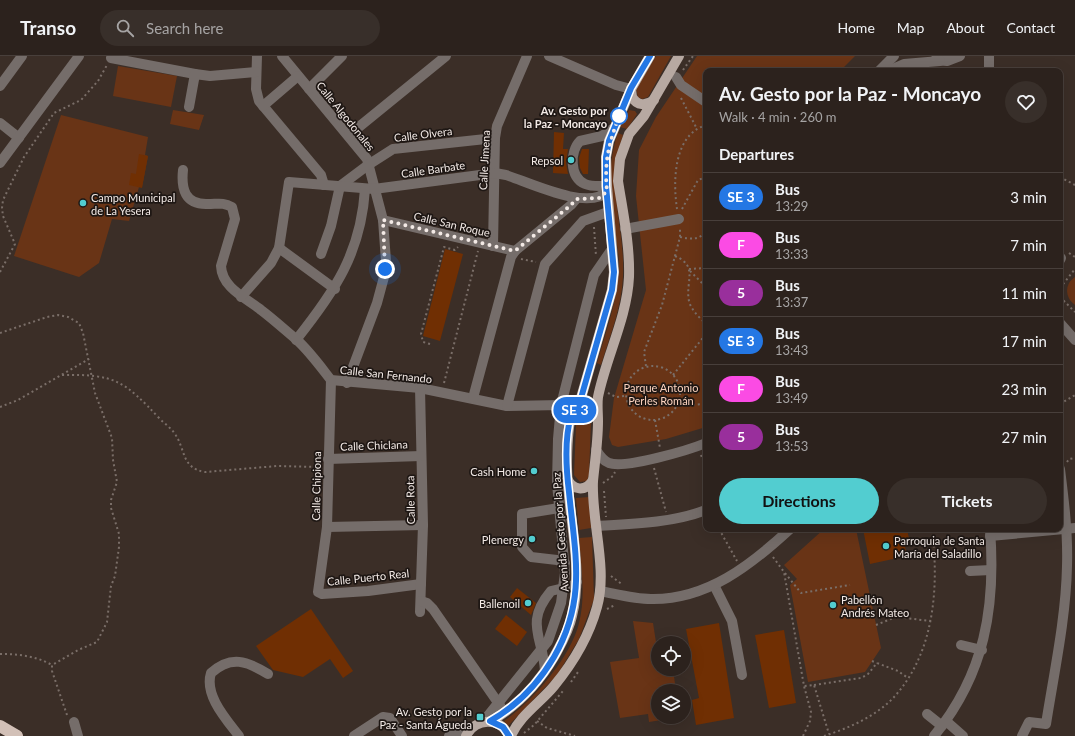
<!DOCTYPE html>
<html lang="en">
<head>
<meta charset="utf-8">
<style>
	:root { --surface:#2c221d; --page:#382f2a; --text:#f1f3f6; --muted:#a6a4a4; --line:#483f3b; --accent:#52cdd0 }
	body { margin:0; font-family:Lato,sans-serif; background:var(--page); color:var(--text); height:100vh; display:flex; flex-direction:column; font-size:15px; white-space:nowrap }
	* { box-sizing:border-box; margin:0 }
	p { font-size:13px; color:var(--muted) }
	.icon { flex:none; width:22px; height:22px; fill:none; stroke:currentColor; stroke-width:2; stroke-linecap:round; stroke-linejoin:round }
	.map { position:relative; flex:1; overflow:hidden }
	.side { position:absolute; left:703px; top:12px; width:360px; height:464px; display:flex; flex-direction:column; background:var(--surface); border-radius:8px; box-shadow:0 4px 16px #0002,0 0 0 1px var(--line) }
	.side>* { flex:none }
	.badge { padding:0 8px; border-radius:13px; font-size:14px; line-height:26px }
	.buttons { position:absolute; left:651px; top:580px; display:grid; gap:8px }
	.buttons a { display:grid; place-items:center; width:40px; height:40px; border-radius:50%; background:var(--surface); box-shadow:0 4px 16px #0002,0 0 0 1px var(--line); font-size:20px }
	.you { position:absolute; width:20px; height:20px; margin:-10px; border:3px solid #fff; border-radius:50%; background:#1a73e8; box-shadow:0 0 0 6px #1a73e833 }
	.map>.badge { position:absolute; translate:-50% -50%; box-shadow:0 0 0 2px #fff }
	h2 { padding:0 16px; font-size:15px; line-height:36px }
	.round { display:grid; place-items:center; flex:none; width:42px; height:42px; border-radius:21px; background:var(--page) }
	.summary { display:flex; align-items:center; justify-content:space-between; height:68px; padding:0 16px }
	h1 { font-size:19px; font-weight:700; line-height:30px }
	.primary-button { display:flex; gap:8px; margin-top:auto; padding:8px 16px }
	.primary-button a { flex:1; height:46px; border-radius:24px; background:var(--accent); color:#111; font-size:16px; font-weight:700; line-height:46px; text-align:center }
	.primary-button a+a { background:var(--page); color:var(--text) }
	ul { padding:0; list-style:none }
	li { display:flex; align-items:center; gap:12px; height:48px; padding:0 16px; border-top:1px solid var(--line) }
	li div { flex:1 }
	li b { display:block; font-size:15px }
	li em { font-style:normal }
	li .badge { min-width:44px; font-weight:700; text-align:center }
	header { display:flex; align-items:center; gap:24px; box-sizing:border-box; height:56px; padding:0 20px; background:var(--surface); border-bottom:1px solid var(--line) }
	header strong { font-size:19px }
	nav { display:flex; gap:22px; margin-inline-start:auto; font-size:14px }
	.search { width:280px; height:36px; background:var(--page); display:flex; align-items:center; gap:10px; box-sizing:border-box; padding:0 14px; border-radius:22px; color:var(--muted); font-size:15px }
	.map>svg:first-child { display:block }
</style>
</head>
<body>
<header>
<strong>Transo</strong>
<div class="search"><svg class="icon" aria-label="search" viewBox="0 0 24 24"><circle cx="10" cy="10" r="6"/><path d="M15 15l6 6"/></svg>Search here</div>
<nav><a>Home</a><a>Map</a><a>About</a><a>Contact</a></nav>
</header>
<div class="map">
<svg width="1075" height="680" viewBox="0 0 1075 680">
	<rect width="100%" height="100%" fill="#3b2e27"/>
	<g fill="#693416">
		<polygon points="656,0 671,0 648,41 642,43 638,41 636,33"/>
		<polygon points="697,0 855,0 840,15 706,15 706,371 666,383 618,391 612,389 609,381 614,342 646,234 636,140 639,94 656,61"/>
		<polygon points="118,10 177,20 171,51 113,40"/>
		<polygon points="173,54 204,59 199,74 170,68"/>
		<polygon points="629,54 635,55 637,58 627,73 620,71"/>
		<polygon points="61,59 148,81 145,99 148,100 142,131 139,131 129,165 112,163 99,207 79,221 14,200"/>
		<path d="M618,77L623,79C605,132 625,168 623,220C622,250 610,280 601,309L597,307C606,275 618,243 619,210C619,196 616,184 614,171C610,139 607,107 618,77Z"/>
		<path d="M1075,221V249C1065,242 1064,228 1075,221Z"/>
		<polygon points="584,360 590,362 591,365 589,419 587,425 580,426 574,419 576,369"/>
		<polygon points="589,441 591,472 579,474 576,442"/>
		<polygon points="824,473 856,473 881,592 865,616 808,626 790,529 797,523 784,509"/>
		<path d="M592,481L594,543L579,583L557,619L508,670L504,665C532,646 571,601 579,567C586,540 581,509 579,482Z"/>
		<polygon points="633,565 653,567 658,599 658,613 673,613 676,635 658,635 658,661 681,661 649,666 648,658 620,662 610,606 639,602"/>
	</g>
	<g fill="#702f03">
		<polygon points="554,76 564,77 563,93 568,93 566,107 568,118 553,117"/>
		<polygon points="582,93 589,93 588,118 583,118 580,112 579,102"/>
		<polygon points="139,98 148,100 142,132 129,129 131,117 136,118"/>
		<polygon points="445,193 463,198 440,285 423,280"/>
		<polygon points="863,473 907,473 910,487 908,487 908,490 905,491 907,500 870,508"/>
		<polygon points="517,532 536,547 531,559 510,541"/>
		<polygon points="311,553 353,615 343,622 330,603 303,621 273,614 256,590"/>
		<polygon points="506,559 527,576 517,590 495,573"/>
		<polygon points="719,567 734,662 696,669 692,644 699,642 686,573"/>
		<polygon points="784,574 796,647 769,652 755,579"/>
	</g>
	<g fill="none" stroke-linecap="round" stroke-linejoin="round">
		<g stroke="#7a6e68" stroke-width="2" stroke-dasharray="2 3" stroke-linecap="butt">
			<polyline points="683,14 693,0"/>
			<polyline points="681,42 697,73"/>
			<polyline points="598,70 598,65 604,68"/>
			<polyline points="1060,81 1060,80"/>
			<polyline points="1060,121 1075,129"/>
			<path d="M677,153C673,126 673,79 706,69"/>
			<polyline points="682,153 698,124 706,121"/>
			<polyline points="594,171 596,200"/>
			<path d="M680,181C691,183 700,185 706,174"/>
			<polyline points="1069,197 1075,201"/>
			<path d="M675,200C699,210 685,226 689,245C691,254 699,261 706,268"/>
			<polyline points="521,203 536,206"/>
			<polyline points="689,213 706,212"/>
			<polyline points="690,215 706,231"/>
			<polyline points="0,216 15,188 3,160 2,152 3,144 24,101 54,57 81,44 98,25 107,9"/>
			<polyline points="1060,232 1075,213"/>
			<polyline points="1060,241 1075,256"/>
			<polyline points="0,277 47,261 58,259 68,261 79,267 83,277 95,337 112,382 113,404 117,426 111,444 111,452 119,478 119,491 115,520 111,530 107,566 97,586 78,594 52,609 52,615 67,659"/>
			<polyline points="430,288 423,286 421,278 444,191 455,194 458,191"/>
			<circle cx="653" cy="337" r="27"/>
			<polyline points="646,310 644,296 662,249 680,181 680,171"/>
			<path d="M62,319C116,318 124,325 160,363C165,368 171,372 175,378C186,394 181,412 205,416L277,410L320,411"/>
			<polyline points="673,319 706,278"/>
			<polyline points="444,327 478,195"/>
			<polyline points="608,337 616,341 625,340"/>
			<polyline points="678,347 689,349 706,348"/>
			<polyline points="1060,348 1075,339"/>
			<polyline points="0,351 18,344 89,303"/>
			<polyline points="655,364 660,392"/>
			<polyline points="701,399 706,412"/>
			<polyline points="1067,406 1069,403 1075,402"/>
			<polyline points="654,412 666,456"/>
			<polyline points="603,427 613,420 615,416"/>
			<polyline points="604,435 606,461"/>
			<polyline points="719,473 737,505"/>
			<polyline points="773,501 784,516 804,630 814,629 829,678"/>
			<polyline points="785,517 801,537 850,529"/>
			<polyline points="611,520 623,529"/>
			<polyline points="607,553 615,549"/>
			<polyline points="876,569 896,561 931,565"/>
			<path d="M0,598C18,598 36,600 52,609"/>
			<polyline points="872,605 877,607"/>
			<polyline points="571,626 578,616"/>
			<polyline points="814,629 861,622 868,618 877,607 898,615 908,622"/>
			<polyline points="537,665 547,672 575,680"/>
			<polyline points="524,677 534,669 563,635"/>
			<polyline points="803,680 810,665 811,656 804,630"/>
			<path d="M824,680C849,672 877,660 895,640C935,595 939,530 932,473"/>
		</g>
		<g stroke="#756d6a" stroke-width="10">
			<polyline points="257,0 256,33 259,45 321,119 324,129"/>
			<polyline points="282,0 367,103 383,164 386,205 384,221 377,247 347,327"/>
			<polyline points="549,0 616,29 631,33"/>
			<polyline points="111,2 195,18"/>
			<polyline points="935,4 947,5 960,0"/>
			<polyline points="879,15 894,0"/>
			<polyline points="888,15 904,8 940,5"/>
			<polyline points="989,15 989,0"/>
			<polyline points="676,21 681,29 706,46"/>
			<polyline points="0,30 22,0"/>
			<polyline points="309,33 342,0"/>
			<polyline points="263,50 298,20"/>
			<polyline points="189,51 195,18 210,20 256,16"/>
			<polyline points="0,67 19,82"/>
			<polyline points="349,79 446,0"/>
			<polyline points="0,107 79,0"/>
			<path d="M183,114C181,133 185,149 208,148C218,148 223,146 232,151L235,163L221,210C222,232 246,242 261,254C273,263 285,274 297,284C310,296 320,310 331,324L420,332L507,350L561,349L577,352"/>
			<path d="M607,130C599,130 592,131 585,128C569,121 570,95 580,85L602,80L614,72"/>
			<polyline points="383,164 515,195"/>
			<polyline points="625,173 679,163"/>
			<polyline points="493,190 495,82 497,70 527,0"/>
			<polyline points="279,192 335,233"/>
			<polyline points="321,198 331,170 340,130 368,109 393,93 495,82"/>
			<polyline points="1060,204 1061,202"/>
			<path d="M241,241L271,207L279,192L289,126L374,133L495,117L506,119C528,126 590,156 607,135"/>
			<polyline points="1060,267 1075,284"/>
			<path d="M296,284C335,235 361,197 365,133"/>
			<polyline points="331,324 327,471 318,536 322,538 368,535 421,528"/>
			<polyline points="420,332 423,469 420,556"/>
			<polyline points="473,342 511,201 515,195 571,149 576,143"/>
			<polyline points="507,350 545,208 583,165 608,156"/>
			<path d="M596,394C600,400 603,405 609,407C625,413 689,394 706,387"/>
			<polyline points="328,403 421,400"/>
			<polyline points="559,452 522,458 522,491 531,501 557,504 565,507"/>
			<path d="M596,470C632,468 672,467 706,454"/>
			<polyline points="327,471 423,469"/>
			<polyline points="990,480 1075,472"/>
			<polyline points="970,515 991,514"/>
			<polyline points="714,529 732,565 742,619"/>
			<path d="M600,535C616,538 634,543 651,543C707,544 751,509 790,473"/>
			<polyline points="421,545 427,547 433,553 501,651"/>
			<polyline points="961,589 982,594"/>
			<path d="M545,615C543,581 524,567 551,535L572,530L577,526"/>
			<polyline points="927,658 942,670"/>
			<polyline points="946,665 963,680"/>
			<polyline points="74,666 78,680"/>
			<polyline points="483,666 548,585 561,547 565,517 557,427 558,383 561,349 594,219 612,193"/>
			<path d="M239,680C226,663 204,639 211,617C231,599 247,605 268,618"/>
			<polyline points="354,680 383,661 390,662 402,680"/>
			<polyline points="449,680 451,678 466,679"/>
			<path d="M934,680C985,618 996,551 990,473"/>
			<path d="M1022,680L1029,666L1046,668C1054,617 1066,562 1067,510C1068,477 1064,445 1060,413"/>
		</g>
		<g stroke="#b7a9a2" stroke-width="10">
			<path d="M631,33L632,41C637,50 646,50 654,44"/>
			<path d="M577,352C586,348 593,351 597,360"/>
			<path d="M567,422C572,435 586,436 593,424"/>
			<path d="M491,665C517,650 538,628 554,601C561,588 569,575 572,560C584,512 568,461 567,412C567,395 567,377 571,360C573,354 578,348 581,342L612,234L614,216L607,130L606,101L609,85L631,33L650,0"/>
			<path d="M466,680C475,662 500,660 509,680"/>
			<path d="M511,680C519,660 541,646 554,630C573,607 589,580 597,551C608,512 591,465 593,425C595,405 598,385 598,365C598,357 597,349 598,341C606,301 627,262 629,221C630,189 623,157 618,125L620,103L629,78L644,60L679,0"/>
		</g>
		<polyline stroke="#d2c0b7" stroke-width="12" points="0,670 17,680"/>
	</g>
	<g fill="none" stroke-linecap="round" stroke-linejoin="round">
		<g stroke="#fff" stroke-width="9">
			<path id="line" d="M509,680L503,671L490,665C517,650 538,628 554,601C587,544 575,498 569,436C566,412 564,384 571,360C573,354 578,348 581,342L612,234L614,216L606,130V101L609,85L631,32L650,0"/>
		</g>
		<use href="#line" stroke="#2477e4" stroke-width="6"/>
		<path stroke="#f3eae6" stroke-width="4" stroke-dasharray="0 7.2" d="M385,213L383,164L515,195L571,149L576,143L600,142L607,135C604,105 609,88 619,60"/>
	</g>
	<circle fill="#fff" stroke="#2477e4" stroke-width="2" cx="619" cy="60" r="8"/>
	<g fill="#52cdd0" stroke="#1e1714" stroke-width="1.5">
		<circle cx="571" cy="104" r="4"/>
		<circle cx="83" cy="147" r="4"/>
		<circle cx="534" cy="415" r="4"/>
		<circle cx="532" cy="483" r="4"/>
		<circle cx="886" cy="490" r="4"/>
		<circle cx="528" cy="547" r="4"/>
		<circle cx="833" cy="549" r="4"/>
		<rect x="476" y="657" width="8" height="8" rx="2"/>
	</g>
	<g text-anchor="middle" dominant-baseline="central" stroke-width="3.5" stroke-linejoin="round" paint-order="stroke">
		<g font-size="11" font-weight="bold" fill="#f3eae6" stroke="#1e1714" text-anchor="end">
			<text x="607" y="54">Av. Gesto por<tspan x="607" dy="13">la Paz - Moncayo</tspan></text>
		</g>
		<g font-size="11" fill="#f3eae6" stroke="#1e1714">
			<text transform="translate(346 60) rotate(51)">Calle Algodonales</text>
			<text transform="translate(423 78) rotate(-7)">Calle Olvera</text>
			<text transform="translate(484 104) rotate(-87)">Calle Jimena</text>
			<text transform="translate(433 113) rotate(-8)">Calle Barbate</text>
			<text transform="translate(452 168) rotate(13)">Calle San Roque</text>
			<text transform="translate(386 318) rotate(6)">Calle San Fernando</text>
			<text transform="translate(374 389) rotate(-2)">Calle Chiclana</text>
			<text transform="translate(316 430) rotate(-89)">Calle Chipiona</text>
			<text transform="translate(410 444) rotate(-91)">Calle Rota</text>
			<text transform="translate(560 476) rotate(-94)">Avenida Gesto por la Paz</text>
			<text transform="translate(368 521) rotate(-6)">Calle Puerto Real</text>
		</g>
		<g font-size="11" fill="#f3eae6" stroke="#1e1714" text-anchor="end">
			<text x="563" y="104">Repsol</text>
			<text x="91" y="141" text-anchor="start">Campo Municipal<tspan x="91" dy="13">de La Yesera</tspan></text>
			<text x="526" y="415">Cash Home</text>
			<text x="524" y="483">Plenergy</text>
			<text x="894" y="484" text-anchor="start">Parroquia de Santa<tspan x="894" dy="13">María del Saladillo</tspan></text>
			<text x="841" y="543" text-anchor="start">Pabellón<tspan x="841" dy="13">Andrés Mateo</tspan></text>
			<text x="520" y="547">Ballenoil</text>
			<text x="472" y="655">Av. Gesto por la<tspan x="472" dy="13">Paz - Santa Águeda</tspan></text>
		</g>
		<g font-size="11" fill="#fcd3bf" stroke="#1e1714">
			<text x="661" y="331">Parque Antonio<tspan x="661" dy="13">Perles Román</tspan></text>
		</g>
	</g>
</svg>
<div class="buttons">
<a><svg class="icon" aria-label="locate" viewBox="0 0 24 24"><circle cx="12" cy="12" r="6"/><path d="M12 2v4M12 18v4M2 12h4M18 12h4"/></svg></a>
<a><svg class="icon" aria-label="layers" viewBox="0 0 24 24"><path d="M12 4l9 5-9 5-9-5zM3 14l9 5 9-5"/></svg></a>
</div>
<div class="you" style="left:385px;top:213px"></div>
<b class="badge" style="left:575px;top:354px;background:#2477e4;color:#fff">SE 3</b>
<section class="side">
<div class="summary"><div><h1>Av. Gesto por la Paz - Moncayo</h1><p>Walk · 4 min · 260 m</p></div><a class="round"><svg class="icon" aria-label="heart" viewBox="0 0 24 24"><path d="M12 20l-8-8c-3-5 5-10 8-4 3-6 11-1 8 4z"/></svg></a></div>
<h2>Departures</h2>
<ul>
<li><span class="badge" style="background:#2477e4;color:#fff">SE 3</span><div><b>Bus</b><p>13:29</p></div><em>3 min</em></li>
<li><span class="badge" style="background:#fb4be4;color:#fff">F</span><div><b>Bus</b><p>13:33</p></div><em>7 min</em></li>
<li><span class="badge" style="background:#992f9c;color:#fff">5</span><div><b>Bus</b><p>13:37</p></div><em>11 min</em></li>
<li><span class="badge" style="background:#2477e4;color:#fff">SE 3</span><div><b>Bus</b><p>13:43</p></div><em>17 min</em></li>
<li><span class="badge" style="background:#fb4be4;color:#fff">F</span><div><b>Bus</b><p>13:49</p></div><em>23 min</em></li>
<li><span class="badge" style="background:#992f9c;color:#fff">5</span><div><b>Bus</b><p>13:53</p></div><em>27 min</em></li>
</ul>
<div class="primary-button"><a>Directions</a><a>Tickets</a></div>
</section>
</div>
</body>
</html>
